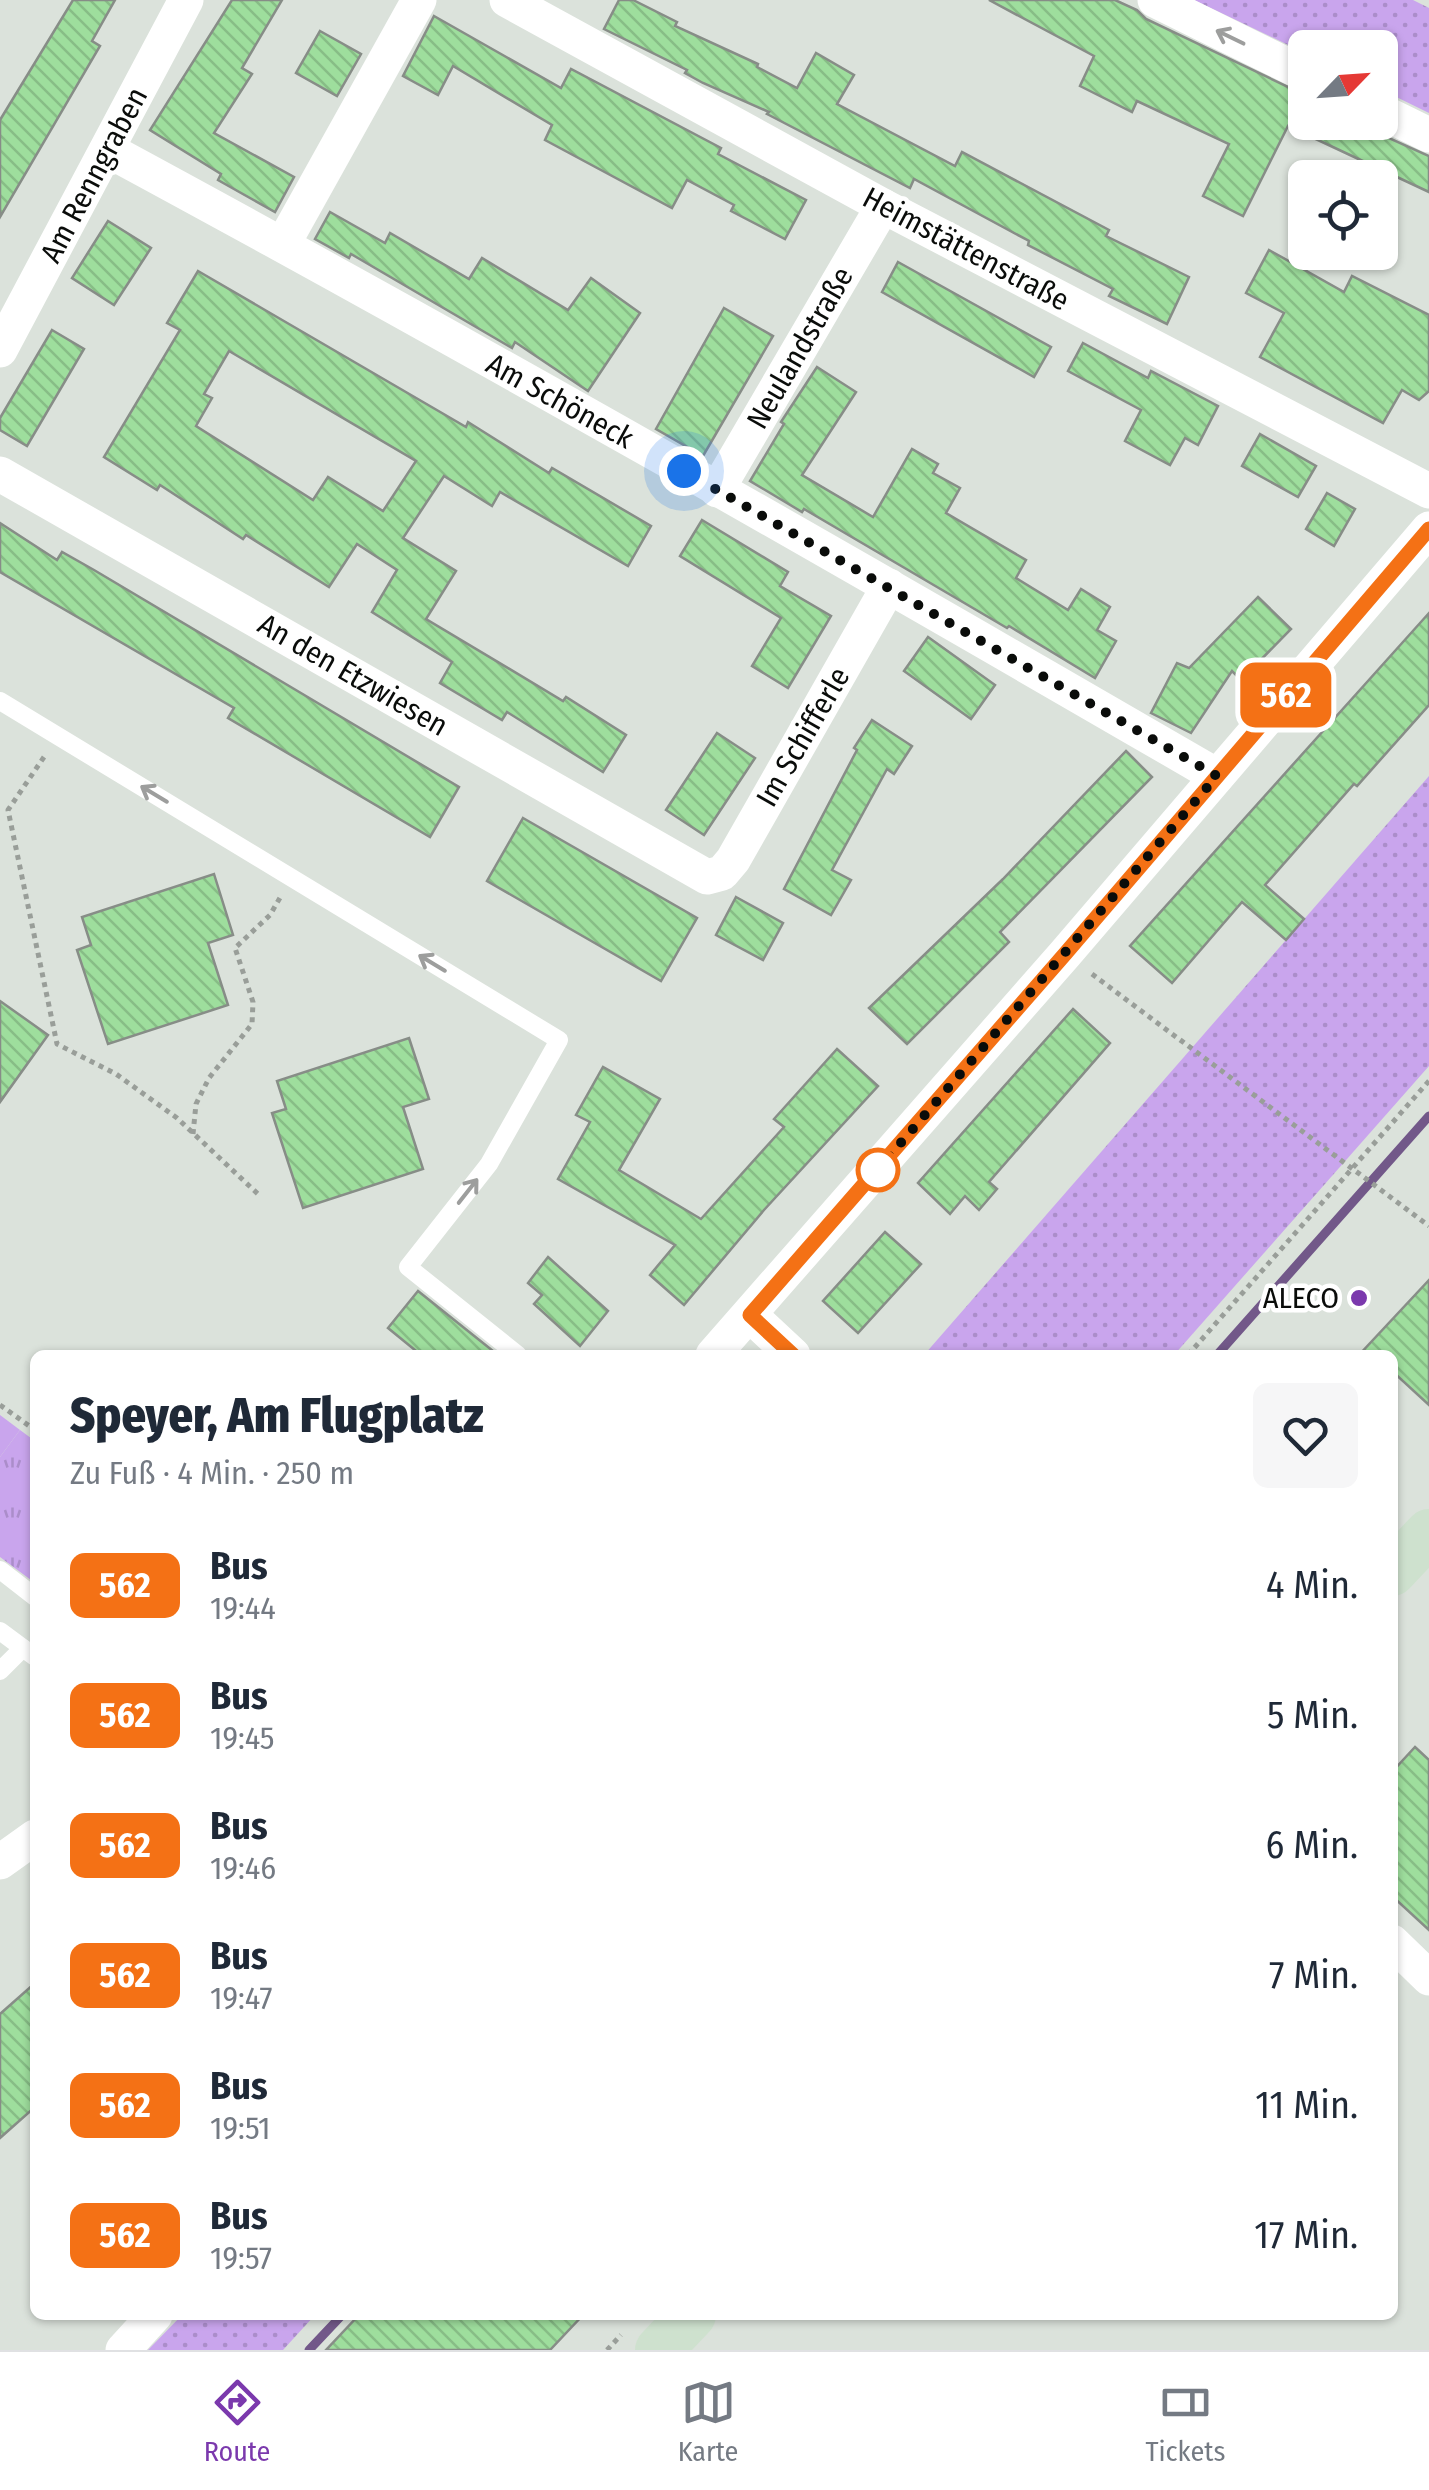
<!DOCTYPE html>
<html lang="de">
<head>
<meta charset="utf-8">
<style>
	:root { --surface:#fff; --page:#f6f6f7; --text:#1f2937; --muted:#747a83; --line:#e0e1e3; --accent:#7b39ad }
	body { margin:0; font-family:"Fira Sans Condensed",sans-serif; background:var(--page); color:var(--text); height:100vh; display:flex; flex-direction:column; font-size:38px; white-space:nowrap }
	* { box-sizing:border-box; margin:0 }
	p { font-size:32px; color:var(--muted) }
	.icon { flex:none; width:55px; height:55px; fill:none; stroke:currentColor; stroke-width:2; stroke-linecap:round; stroke-linejoin:round }
	.map { position:relative; flex:1; overflow:hidden }
	.details { position:absolute; left:30px; top:1350px; width:1368px; height:970px; display:flex; flex-direction:column; background:var(--surface); border-radius:15px; box-shadow:0 2px 8px #0004 }
	.details>* { flex:none }
	.badge { padding:0 20px; border-radius:15px; font-size:35px; line-height:65px }
	.needle { width:65px; rotate:65deg }
	.tools { position:absolute; left:1288px; top:30px; display:grid; gap:20px }
	.tools a { display:grid; place-items:center; width:110px; height:110px; border-radius:15px; background:var(--surface); box-shadow:0 2px 8px #0004; font-size:50px }
	.you { position:absolute; width:50px; height:50px; margin:-25px; border:8px solid #fff; border-radius:50%; background:#1a73e8; box-shadow:0 0 0 15px #1a73e833 }
	.map>.badge { position:absolute; translate:-50% -50%; box-shadow:0 0 0 5px #fff }
	.round { display:grid; place-items:center; flex:none; width:105px; height:105px; border-radius:15px; background:var(--page) }
	.overview { display:flex; align-items:center; justify-content:space-between; height:170px; padding:0 40px }
	h1 { font-size:48px; font-weight:800; line-height:75px }
	ul { padding:0; list-style:none }
	li { display:flex; align-items:center; gap:30px; height:130px; padding:0 40px }
	li div { flex:1 }
	li b { display:block; font-size:38px }
	li em { font-style:normal }
	li .badge { min-width:110px; font-weight:700; text-align:center }
	.menu { display:flex; justify-content:space-around; align-items:center; height:140px; border-top:2px solid var(--line); background:var(--surface); font-size:28px; color:var(--muted) }
	.menu a { display:grid; justify-items:center; gap:5px }
	.menu .on { color:var(--accent) }
	.map>svg:first-child { display:block }
</style>
</head>
<body>
<div class="map">
<svg width="1429" height="2350" viewBox="0 0 1429 2350">
	<defs>
		<pattern id="grass-tufts" width="24" height="20" patternUnits="userSpaceOnUse" patternTransform="scale(2.5)"><rect width="24" height="20" fill="#c9a5ed"/><path d="M3 7l-1-3M5 7V3M7 7l1-3M15 17l-1-3M17 17v-4M19 17l1-3" fill="none" stroke="#ab8dca"/></pattern>
		<pattern id="park-dots" width="8" height="8" patternUnits="userSpaceOnUse" patternTransform="scale(2.5)"><rect width="8" height="8" fill="#c9a5ed"/><path d="M2 2h.1M6 6h.1" fill="none" stroke="#ab8dca" stroke-width="1.8" stroke-linecap="round"/></pattern>
		<pattern id="building-back-hatch" width="6" height="6" patternUnits="userSpaceOnUse" patternTransform="scale(2.5)"><rect width="6" height="6" fill="#9ede9d"/><path d="M-1 5l2 2M0 0l6 6M5-1l2 2" fill="none" stroke="#87bd86"/></pattern>
	</defs>
	<rect width="100%" height="100%" fill="#dbe2db"/>
	<polygon fill="url(#grass-tufts)" points="20,1430 35,1441 35,1583 0,1557 0,1457"/>
	<g fill="url(#park-dots)">
		<polygon points="1194,0 1413,0 1429,8 1429,113 1380,89 1380,48 1305,48 1305,53"/>
		<polygon points="1429,776 1429,1066 1174,1355 924,1355"/>
		<polygon points="182,2315 315,2315 283,2350 148,2350"/>
	</g>
	<polygon fill="#c9a5ed" points="0,1415 20,1430 0,1457"/>
	<g fill="none" stroke-linecap="round" stroke-linejoin="round">
		<g stroke="#725889" stroke-width="9">
			<polyline points="1217,1355 1429,1116"/>
			<polyline points="309,2350 342,2315"/>
		</g>
	</g>
	<g fill="url(#building-back-hatch)" stroke="#878d87" stroke-width="2.5" fill-rule="evenodd">
		<polygon points="73,0 115,0 92,41 100,46 0,217 0,120"/>
		<polygon points="232,0 282,0 242,68 252,74 214,133 294,177 275,212 218,180 221,174 150,130"/>
		<polygon points="619,0 633,0 677,22 675,26 758,64 757,67 797,88 816,53 854,75 837,104 955,166 962,152 1109,230 1106,236 1189,277 1167,324 1109,296 1113,289 1028,245 1029,241 914,179 910,188 767,114 769,112 703,83 685,73 687,70 604,29"/>
		<polygon points="989,0 1115,0 1137,10 1146,19 1305,95 1305,122 1362,122 1371,130 1429,156 1429,192 1288,126 1243,216 1203,196 1229,144 1137,101 1132,112 1080,86 1094,56"/>
		<polygon points="434,16 561,88 571,69 721,148 718,154 806,200 785,239 731,211 734,205 687,180 672,208 545,140 552,125 453,66 438,95 403,76"/>
		<polygon points="320,31 361,54 337,96 296,73"/>
		<polygon points="330,212 385,243 390,233 469,279 482,258 568,310 591,278 640,313 588,391 515,342 512,348 351,254 349,258 315,239"/>
		<polygon points="108,221 151,248 114,305 72,278"/>
		<polygon points="1269,250 1344,292 1352,276 1429,315 1429,391 1419,400 1402,390 1383,423 1260,357 1284,313 1246,293"/>
		<polygon points="898,262 1051,347 1034,377 882,292"/>
		<path d="M198,271L466,427L468,422L549,473L552,468L651,526L628,566L500,492L492,506L444,476L403,538L456,571L426,619L563,701L566,697L626,735L603,772L507,712L502,720L440,683L452,662L372,612L397,570L357,544L329,587L246,535L243,539L160,485L157,490L104,457L180,330L167,323ZM229,351L416,461L383,511L328,477L313,500L196,426L212,398L204,394Z"/>
		<polygon points="724,308 773,336 703,456 656,429"/>
		<polygon points="52,330 84,349 27,446 0,430 0,418"/>
		<polygon points="1083,343 1148,378 1151,371 1218,406 1198,445 1185,438 1170,465 1125,441 1141,410 1068,371"/>
		<polygon points="817,367 856,392 802,475 873,517 912,449 938,464 933,473 960,488 946,513 1026,560 1016,578 1068,610 1081,589 1110,607 1097,630 1116,641 1095,678 1009,626 1007,628 804,509 802,512 750,481 784,424 781,422"/>
		<polygon points="1260,434 1316,466 1298,497 1242,466"/>
		<polygon points="1327,493 1355,509 1334,546 1306,529"/>
		<polygon points="702,520 788,572 780,586 831,616 788,688 752,666 781,618 680,556"/>
		<polygon points="0,523 57,560 62,552 94,570 459,787 430,837 228,718 234,708 0,572"/>
		<polygon points="1258,597 1291,629 1241,680 1232,671 1191,733 1151,713 1177,663 1189,668"/>
		<polygon points="1429,613 1429,705 1357,786 1354,784 1265,885 1304,919 1286,940 1242,902 1172,983 1130,946"/>
		<polygon points="928,637 995,685 971,719 904,671"/>
		<polygon points="872,720 912,746 894,774 887,769 832,870 851,880 831,915 784,889 857,750 854,748"/>
		<polygon points="717,733 755,758 704,835 666,810"/>
		<polygon points="1126,751 1152,777 1000,932 1009,942 907,1044 869,1008 1003,879"/>
		<polygon points="523,818 697,918 661,981 487,881"/>
		<polygon points="214,874 233,935 208,943 228,1005 108,1044 77,950 91,945 82,917"/>
		<polygon points="736,897 783,923 763,960 716,935"/>
		<polygon points="0,1001 48,1035 0,1102"/>
		<polygon points="1073,1009 1110,1043 989,1182 997,1189 979,1210 965,1196 950,1214 918,1183"/>
		<polygon points="409,1038 429,1099 403,1107 423,1169 303,1208 272,1113 286,1109 277,1081"/>
		<polygon points="837,1049 878,1086 764,1210 684,1305 650,1275 675,1245 558,1179 590,1122 576,1115 603,1067 660,1099 619,1170 701,1219 784,1127 774,1119"/>
		<polygon points="885,1232 921,1264 858,1333 823,1301"/>
		<polygon points="548,1257 608,1311 580,1346 534,1304 542,1295 528,1283"/>
		<polygon points="1429,1280 1429,1405 1392,1371 1392,1355 1359,1355"/>
		<polygon points="418,1291 498,1355 421,1355 388,1328"/>
		<polygon points="1415,1747 1429,1760 1429,1930 1392,1896 1392,1772"/>
		<polygon points="35,1983 35,2107 0,2138 0,2014"/>
		<polygon points="359,2315 583,2315 550,2350 326,2350"/>
	</g>
	<g fill="none" stroke-linecap="round" stroke-linejoin="round">
		<g stroke="#999e99" stroke-width="5" stroke-dasharray="5 5" stroke-linecap="butt">
			<polyline points="44,757 8,810 57,1044 116,1074 177,1118 259,1195"/>
			<polyline points="1092,974 1429,1226"/>
			<polyline points="193,1134 196,1104 209,1078 252,1024 253,1002 235,948 270,915 281,896"/>
			<polyline points="1188,1355 1429,1081"/>
			<polyline points="0,1405 35,1430"/>
			<polyline points="607,2350 621,2335"/>
		</g>
		<g stroke="#fff" stroke-width="18">
			<polyline points="0,701 559,1040 489,1164 408,1267 518,1355"/>
			<polyline points="0,1570 35,1597"/>
			<polyline points="0,1631 35,1657"/>
			<polyline points="0,1671 23,1648"/>
		</g>
		<g stroke="#fff" stroke-width="35">
			<polyline points="507,0 883,206 1429,491"/>
			<polyline points="1155,0 1305,74"/>
			<polyline points="1380,111 1429,135"/>
			<path d="M108,150C482,352 850,563 1217,776"/>
			<polyline points="283,244 419,0"/>
			<polyline points="0,350 186,0"/>
			<polyline points="0,474 707,877 722,873 733,860 889,586"/>
			<polyline points="717,490 883,206"/>
			<polyline points="750,1315 793,1355"/>
			<polyline points="713,1355 1065,954 1429,529"/>
			<polyline points="0,1862 35,1837"/>
			<polyline points="1392,1942 1429,1978"/>
			<polyline points="123,2350 155,2315"/>
		</g>
		<g stroke="#cee1ce" stroke-width="48">
			<polyline points="1392,1572 1429,1533"/>
			<polyline points="659,2350 692,2315"/>
		</g>
	</g>
	<defs><path id="oneway-shaft" d="M-6 0H5M1.5-3L5.5 0L1.5 3" fill="none" stroke-width="1.6" stroke-linecap="round" stroke-linejoin="round" transform="scale(2.5)"/></defs>
	<g stroke="#9d9e9d">
		<use href="#oneway-shaft" transform="translate(1230 37) rotate(-154)"/>
		<use href="#oneway-shaft" transform="translate(154 794) rotate(-149)"/>
		<use href="#oneway-shaft" transform="translate(432 963) rotate(-149)"/>
		<use href="#oneway-shaft" transform="translate(468 1191) rotate(-52)"/>
	</g>
	<g fill="none" stroke-linecap="round" stroke-linejoin="round">
		<g stroke="#fff" stroke-width="22">
			<polyline id="line" points="793,1355 750,1315 1065,954 1429,529"/>
		</g>
		<use href="#line" stroke="#f47115" stroke-width="15"/>
		<polyline stroke="#0a0c0a" stroke-width="10" stroke-dasharray="0 18" points="684,471 1217,776 874,1174 878,1170"/>
	</g>
	<circle fill="#fff" stroke="#f47115" stroke-width="5" cx="878" cy="1170" r="20"/>
	<circle fill="#7b39ad" stroke="#fff" stroke-width="4" cx="1359" cy="1298" r="10"/>
	<g text-anchor="middle" dominant-baseline="central" stroke-width="9" stroke-linejoin="round" paint-order="stroke">
		<g font-size="30" fill="#0a0c0a" stroke="#fff">
			<text transform="translate(94 175) rotate(-62)">Am Renngraben</text>
			<text transform="translate(966 249) rotate(28)">Heimstättenstraße</text>
			<text transform="translate(800 348) rotate(-60)">Neulandstraße</text>
			<text transform="translate(560 401) rotate(29)">Am Schöneck</text>
			<text transform="translate(353 675) rotate(30)">An den Etzwiesen</text>
			<text transform="translate(803 737) rotate(-60)">Im Schifferle</text>
		</g>
		<g font-size="30" fill="#0a0c0a" stroke="#fff" text-anchor="end">
			<text x="1339" y="1298">ALECO</text>
		</g>
	</g>
</svg>
<div class="tools">
<a><svg class="needle" viewBox="-14 -14 28 28"><path d="M0-13l5 13h-10z" fill="#e53935"/><path d="M0 13l5-13h-10z" fill="#747a83"/></svg></a>
<a><svg class="icon" aria-label="locate" viewBox="0 0 24 24"><circle cx="12" cy="12" r="6"/><path d="M12 2v4M12 18v4M2 12h4M18 12h4"/></svg></a>
</div>
<div class="you" style="left:684px;top:471px"></div>
<b class="badge" style="left:1286px;top:695px;background:#f47115;color:#fff">562</b>
<section class="details">
<div class="overview"><div><h1>Speyer, Am Flugplatz</h1><p>Zu Fuß · 4 Min. · 250 m</p></div><a class="round"><svg class="icon" aria-label="heart" viewBox="0 0 24 24"><path d="M12 20l-8-8c-3-5 5-10 8-4 3-6 11-1 8 4z"/></svg></a></div>
<ul>
<li><span class="badge" style="background:#f47115;color:#fff">562</span><div><b>Bus</b><p>19:44</p></div><em>4 Min.</em></li>
<li><span class="badge" style="background:#f47115;color:#fff">562</span><div><b>Bus</b><p>19:45</p></div><em>5 Min.</em></li>
<li><span class="badge" style="background:#f47115;color:#fff">562</span><div><b>Bus</b><p>19:46</p></div><em>6 Min.</em></li>
<li><span class="badge" style="background:#f47115;color:#fff">562</span><div><b>Bus</b><p>19:47</p></div><em>7 Min.</em></li>
<li><span class="badge" style="background:#f47115;color:#fff">562</span><div><b>Bus</b><p>19:51</p></div><em>11 Min.</em></li>
<li><span class="badge" style="background:#f47115;color:#fff">562</span><div><b>Bus</b><p>19:57</p></div><em>17 Min.</em></li>
</ul>
</section>
</div>
<nav class="menu">
<a class="on"><svg class="icon" aria-label="directions" viewBox="0 0 24 24"><path d="M12 3l9 9-9 9-9-9zM9 14v-3h6M13 9l2 2-2 2"/></svg>Route</a>
<a><svg class="icon" aria-label="map" viewBox="0 0 24 24"><path d="M3 6l6-2 6 2 6-2v14l-6 2-6-2-6 2zM9 4v14M15 6v14"/></svg>Karte</a>
<a><svg class="icon" aria-label="tickets" viewBox="0 0 24 24"><path d="M3 7h18v10H3zM15 7v10"/></svg>Tickets</a>
</nav>
</body>
</html>
